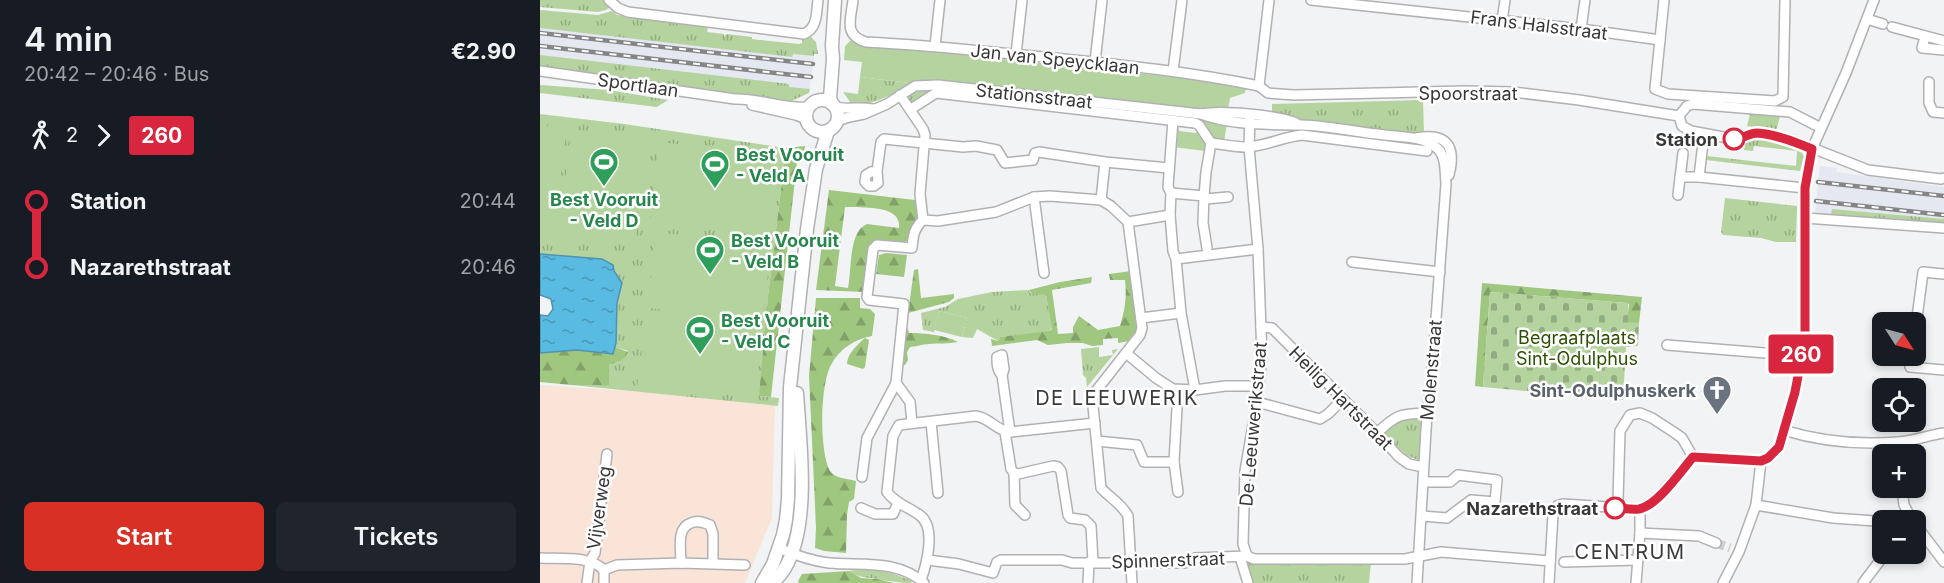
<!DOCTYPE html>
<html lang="en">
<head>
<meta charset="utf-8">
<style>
	:root { --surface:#171b24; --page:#20242c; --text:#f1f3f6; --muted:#9ea1a6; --accent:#d93025 }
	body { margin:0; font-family:Inter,sans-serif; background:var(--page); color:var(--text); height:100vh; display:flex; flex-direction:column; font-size:22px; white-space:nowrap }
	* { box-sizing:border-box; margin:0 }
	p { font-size:20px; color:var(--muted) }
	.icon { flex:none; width:33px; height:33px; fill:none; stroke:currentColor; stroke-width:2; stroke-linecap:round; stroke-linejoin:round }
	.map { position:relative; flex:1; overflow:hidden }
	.side { display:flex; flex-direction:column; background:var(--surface); width:540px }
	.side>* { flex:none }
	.badge { padding:0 12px; border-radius:4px; font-size:21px; line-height:39px }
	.needle { width:39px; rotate:126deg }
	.controls { position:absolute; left:1332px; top:312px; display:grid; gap:12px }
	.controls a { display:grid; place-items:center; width:54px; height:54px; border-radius:9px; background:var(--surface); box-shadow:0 3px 9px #0003; font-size:30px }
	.map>.badge { position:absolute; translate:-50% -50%; box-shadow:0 0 0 3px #fff }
	.legs { display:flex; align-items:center; gap:9px; height:66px; padding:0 24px; font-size:20px }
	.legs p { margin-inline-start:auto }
	.head { display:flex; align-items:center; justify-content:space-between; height:102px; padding:0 24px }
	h1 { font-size:33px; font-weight:600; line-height:45px }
	.cta { display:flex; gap:12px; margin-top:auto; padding:12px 24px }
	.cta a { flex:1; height:69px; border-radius:9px; background:var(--accent); color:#fff; font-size:24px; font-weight:600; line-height:69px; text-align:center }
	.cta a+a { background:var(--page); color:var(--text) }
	ul { padding:0 24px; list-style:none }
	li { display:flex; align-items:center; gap:21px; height:66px; font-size:22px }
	li i { display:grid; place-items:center; width:9px; height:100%; margin:0 8px; background:currentColor }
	li i::after { content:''; width:15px; height:15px; margin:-8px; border:4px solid; border-radius:50%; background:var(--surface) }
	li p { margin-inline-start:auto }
	li:first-child i { background:linear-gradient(#0000 50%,currentColor 0) }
	li:last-child i { background:linear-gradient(currentColor 50%,#0000 0) }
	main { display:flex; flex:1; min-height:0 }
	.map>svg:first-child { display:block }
</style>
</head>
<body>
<main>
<section class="side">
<div class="head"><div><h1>4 min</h1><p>20:42 – 20:46 · Bus</p></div><b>€2.90</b></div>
<div class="legs"><svg class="icon" aria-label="walk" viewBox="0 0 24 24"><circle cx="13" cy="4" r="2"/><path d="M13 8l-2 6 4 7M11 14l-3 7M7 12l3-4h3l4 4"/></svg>2<svg class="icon" aria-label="forward" viewBox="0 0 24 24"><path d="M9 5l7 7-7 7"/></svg><b class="badge" style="background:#d7263d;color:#fff">260</b></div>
<ul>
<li><i style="color:#d7263d"></i><b>Station</b><p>20:44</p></li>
<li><i style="color:#d7263d"></i><b>Nazarethstraat</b><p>20:46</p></li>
</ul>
<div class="cta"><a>Start</a><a>Tickets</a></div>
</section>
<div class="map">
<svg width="1404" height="583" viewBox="0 0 1404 583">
	<defs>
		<pattern id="grass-tufts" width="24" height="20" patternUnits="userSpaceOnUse" patternTransform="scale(1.5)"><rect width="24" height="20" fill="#b5d39e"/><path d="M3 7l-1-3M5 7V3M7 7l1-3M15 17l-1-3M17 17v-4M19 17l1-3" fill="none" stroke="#94ac82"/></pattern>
		<pattern id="forest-firs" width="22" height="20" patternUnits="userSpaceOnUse" patternTransform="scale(1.5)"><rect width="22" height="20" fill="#9fc77f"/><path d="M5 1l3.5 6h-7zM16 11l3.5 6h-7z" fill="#82a269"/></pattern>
		<pattern id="cemetery-stones" width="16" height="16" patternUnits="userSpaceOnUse" patternTransform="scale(1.5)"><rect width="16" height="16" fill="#b5d39e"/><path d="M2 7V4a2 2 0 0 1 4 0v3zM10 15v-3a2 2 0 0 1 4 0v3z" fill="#94ac82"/></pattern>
		<pattern id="water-ripples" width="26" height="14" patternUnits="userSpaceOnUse" patternTransform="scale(1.5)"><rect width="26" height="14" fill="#59bae2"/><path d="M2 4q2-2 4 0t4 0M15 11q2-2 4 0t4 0" fill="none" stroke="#4a98b8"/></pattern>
	</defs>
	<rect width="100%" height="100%" fill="#f2f3f5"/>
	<polygon fill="#fae4d7" points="0,385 235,401 232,518 205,583 0,583"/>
	<g fill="#e5e7f1">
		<polygon points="0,11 168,26 167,44 274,56 269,93 0,66"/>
		<polygon points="1280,166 1297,168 1296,172 1404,187 1404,219 1292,209 1292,214 1275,213"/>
	</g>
	<g fill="url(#grass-tufts)">
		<polygon points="0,0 66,0 69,8 66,10 58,12 0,7"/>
		<polygon points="0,10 58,15 72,11 77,15 168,25 167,32 184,34 184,36 187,34 212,37 212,39 219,40 259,44 262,43 262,38 271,37 276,42 278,54 274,54 274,56 253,54 252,57 0,28"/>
		<polygon points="0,55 249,84 249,87 270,89 269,93 249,102 0,67"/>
		<path d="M320,77L370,83C350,96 338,103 313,106L303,92L318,94Z"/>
		<polygon points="0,85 69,90 128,100 117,107 0,93"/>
		<polygon points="385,89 649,116 687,123 684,142 673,140 662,123 397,91 374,103 368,101 369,95"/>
		<polygon points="883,100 884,134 868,134 764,121 732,115 732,104"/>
		<polygon points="0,114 84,124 246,148 228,296 220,396 239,398 238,406 32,385 69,385 69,365 74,363 88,351 75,347 77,303 82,283 62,259 0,254"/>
		<polygon points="1210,114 1240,116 1236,132 1207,126"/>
		<polygon points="1216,137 1251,143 1261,147 1259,149 1264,156 1260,171 1166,160 1167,156 1256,166 1257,151 1214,146 1213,151 1204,150 1206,141"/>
		<polygon points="1185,198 1257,206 1256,242 1236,242 1221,238 1183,235 1181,232"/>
		<polygon points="1292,209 1404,219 1404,223 1293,216 1275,213 1291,214"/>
		<polygon points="489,290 490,293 506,295 512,328 509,332 460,337 458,341 437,329 433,338 422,337 427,318 399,311 394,332 383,330 381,313 405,307 418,299 452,292"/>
		<polygon points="559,347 559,357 573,355 572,350 578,349 547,387 546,378 543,375 541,349"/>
		<polygon points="876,416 884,417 880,461 866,455 844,434 859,422"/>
		<polygon points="707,560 831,562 829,583 710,583 705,561"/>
		<path d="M320,569L344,570L372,581L371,583C359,583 349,581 337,579C326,577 319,578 309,571Z"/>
	</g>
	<g fill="url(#forest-firs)" fill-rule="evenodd">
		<polygon points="265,146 263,161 257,161 231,397 219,396 228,296 246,148"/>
		<path d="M289,190L375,200L378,219L367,241L363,243L339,242L325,292L276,290ZM305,207C321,208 362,204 359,228L327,224C308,232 312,270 308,288L295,286Z"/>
		<polygon points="346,253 367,255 364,277 336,274 339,255"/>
		<polygon points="378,269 381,298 414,294 414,298 409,302 368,313 374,270"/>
		<path d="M591,271L596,324V332L589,341L578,343V338L563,339V345L552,346L543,343H527L508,345L497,340L452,346L451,339L458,341L460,337L510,331L512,329L506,295L492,294L489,290L520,282L552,277L551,283L512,290L518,334L533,333V327L539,316L558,330L580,326C585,310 587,297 585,280H570L569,274Z"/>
		<polygon points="942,283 1102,297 1099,323 1087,323 1089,304 1087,303 950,292 943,387 935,386"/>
		<path d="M276,298H320V308L330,309L335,314L332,336C315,339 299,349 291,365C280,385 279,451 290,471C294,478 308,479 316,481L314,499L309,502L307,515L306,553L284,551L275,548L276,527L269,376Z"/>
		<path d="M365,329H368L369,333C385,333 405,335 418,342C408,344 399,343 389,344C382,344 376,347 370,347L367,352L368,360L365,365H363Z"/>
		<path d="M325,338L329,340L325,367L323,369L307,364C307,354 317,345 325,338Z"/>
		<polygon points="75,347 88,352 84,359 69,365 69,385 32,385 0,382 0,353 37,350 70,354"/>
		<polygon points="309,571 321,578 337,579 354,583 259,583 258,581 262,574"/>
	</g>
	<polygon fill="url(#cemetery-stones)" points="950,292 1088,303 1088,322 1099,323 1098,346 1086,347 1083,400 943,387"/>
	<g fill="#b5d39e">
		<polygon points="311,40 323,44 350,47 680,82 706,87 705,93 690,98 688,110 664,110 404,81 381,80 370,83 320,77 322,62 304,60 305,46"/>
		<polygon points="0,125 27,128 13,235 0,234"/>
		<polygon points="635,128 639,128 639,131 656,133 657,131 659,131 666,142 665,151 633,147"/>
		<polygon points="31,129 109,140 95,244 20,236"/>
		<polygon points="119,142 240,155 231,236 110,224"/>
		<polygon points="116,232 231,245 223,320 108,308"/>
		<polygon points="399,311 427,318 422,337 394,330"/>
		<polygon points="107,312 222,324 215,397 97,387"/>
	</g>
	<polygon fill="url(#water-ripples)" stroke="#4f93af" stroke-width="1.5" points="0,254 62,259 73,265 74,271 82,283 77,303 76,343 73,354 37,350 0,353 0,315 8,316 13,309 11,299 0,295"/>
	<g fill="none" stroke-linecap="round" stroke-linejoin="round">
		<polyline stroke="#cdcdcf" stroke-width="9" stroke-dasharray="9 4.5" stroke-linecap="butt" points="1176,543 1190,548"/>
		<g stroke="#b1b1b4" stroke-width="12">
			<g id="minor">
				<path d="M69,0L78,8L88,12L264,34C278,28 276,13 278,0"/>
				<path d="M313,0C311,19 303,35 326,42C389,45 451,52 514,58C582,65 651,72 719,86"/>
				<polyline points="771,0 1041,29 1120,40"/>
				<polyline points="1124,0 1115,89 1128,94 1235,101 1243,97 1245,0"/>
				<polyline points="1327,19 1343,24"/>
				<polyline points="962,21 965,0"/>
				<polyline points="1352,27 1404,41"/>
				<polyline points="1041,29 1045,0"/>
				<polyline points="1385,37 1382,48 1404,50"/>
				<polyline points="395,46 400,0"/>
				<polyline points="476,54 482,0"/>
				<polyline points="555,62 562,0"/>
				<path d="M0,71L195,99C220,98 245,110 270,107"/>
				<polyline points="633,71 642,0"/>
				<polyline points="1389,82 1389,103 1393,112 1404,113"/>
				<polyline points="719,86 728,93 754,95 925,91 973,92 1039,100 1139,116"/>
				<polyline points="719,86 729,0"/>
				<path d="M360,95L383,129L385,135L380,194L383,220L398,221L456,212L494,197L510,196L561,200L571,206L588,222L602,328L600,335L552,396L561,488C570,498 582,504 588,516L592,583"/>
				<polyline points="212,105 256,115 267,119"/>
				<path d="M295,107C308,110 320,106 333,109"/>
				<polyline points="371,109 396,93 655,123 659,125 671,143"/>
				<path d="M661,114C682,110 736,115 756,123"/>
				<polyline points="633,120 628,187 631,193 630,215 633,251 636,259 641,313 655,390"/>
				<path d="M297,121L309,117L324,114L347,104L375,86L398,85L661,114C693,126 728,124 762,125C789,126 817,132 845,135C861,137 884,136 898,149C906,157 905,172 906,184L891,386L887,413L877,583"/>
				<polyline points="1281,128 1250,112 1153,104 1147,106 1139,116 1142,126 1151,131 1194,139 1202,139 1216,133 1225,135 1252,140 1328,170 1401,179 1404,178"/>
				<path d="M876,138C908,132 916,147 909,175"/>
				<path d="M671,143C682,144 694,147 705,147C724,147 742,137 762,135L887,151"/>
				<polyline points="337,171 331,172 326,175 325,182 329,186 334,186 338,183 337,171 341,142 344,139 423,147 436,146 457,150 465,163 493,160 495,153 499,152 565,162 629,168"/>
				<polyline points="1140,177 1159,177 1164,134"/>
				<polyline points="1159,177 1265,188"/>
				<polyline points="631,193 664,196 666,172 671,143"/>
				<polyline points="1138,195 1143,153"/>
				<polyline points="664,196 663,223 667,248"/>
				<polyline points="494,197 504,273"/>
				<polyline points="665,199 688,197"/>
				<polyline points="561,200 565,162"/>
				<polyline points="1265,218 1404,228"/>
				<polyline points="588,222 630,215"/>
				<polyline points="636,259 718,249"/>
				<polyline points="812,262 900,272"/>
				<polyline points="601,318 641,313"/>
				<polyline points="1376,325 1383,272 1404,274"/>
				<polyline points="721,327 732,328 837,433 859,457 869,464 883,467"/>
				<polyline points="1127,345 1261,356"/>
				<polyline points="586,353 616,378 633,389 655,390 685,386 718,386"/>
				<polyline points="1372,356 1370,367 1404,370"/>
				<path d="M462,375C457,370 457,364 457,357L462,355L464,369L462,375L470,432"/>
				<polyline points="356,383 370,402 372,423"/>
				<polyline points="717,402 780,419 788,414 803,399"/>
				<polyline points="391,422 398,493"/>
				<path d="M1243,430C1279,441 1320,445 1358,442C1374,441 1389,435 1404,433"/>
				<polyline points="465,432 471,469 474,473 478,474 513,466 518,467 521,471 528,515 530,518 545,520 551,526 553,562"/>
				<path d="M837,433C857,414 860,414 887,413"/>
				<polyline points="557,441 597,445 604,462 634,462 638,390"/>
				<polyline points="1359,442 1360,454"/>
				<polyline points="634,462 638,492"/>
				<polyline points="474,473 475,505 485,515"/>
				<path d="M322,477L327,438L356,383L364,304L329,300L327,297L333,249L337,245L372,248C373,236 374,228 383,220"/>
				<polyline points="1362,488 1364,505 1372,520"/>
				<polyline points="1216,505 1293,518 1335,521 1342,524"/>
				<polyline points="321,508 335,514 353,514 358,503"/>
				<polyline points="1080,508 1078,500 1080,431 1090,415 1100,413 1112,418 1135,433 1142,438 1153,457"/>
				<polyline points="882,516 907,518 931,500 955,502 957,480 918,475 910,482 884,482"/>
				<polyline points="1376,525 1404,562"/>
				<polyline points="1100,533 1100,509"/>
				<path d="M239,548C255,555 271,561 289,563C322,566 357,559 384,583"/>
				<polyline points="707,556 703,544 705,471 717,402 722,356 718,249 709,147 710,115"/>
				<polyline points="700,557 708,583"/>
				<path d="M0,558C20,559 49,555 64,570"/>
				<polyline points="388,560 419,564 453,573 457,562 461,560 522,560 532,563 645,563 655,558 707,556 714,559 865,559 901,552 1010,561"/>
				<polyline points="1024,562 1098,560"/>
				<path d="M141,563C141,549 136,528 151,523C157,520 163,522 170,525L173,534V563"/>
				<polyline points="64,570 77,565 141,563 205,565"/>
				<polyline points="64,570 64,583"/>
				<path d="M381,580C387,563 397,525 378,514C366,506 355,503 347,492L353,436L359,425L436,416C450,418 457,431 470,432L555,423"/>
				<polyline points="47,583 50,561 55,553 67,454"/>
				<polyline points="548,583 549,562"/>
				<polyline points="1009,583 1013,514 1017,506 1023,504 1100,509 1117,498 1153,457 1221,461 1228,458 1239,447 1255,392 1265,339 1265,188 1272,149 1306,73 1334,0"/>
				<polyline points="1096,583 1100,533 1159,536 1176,543"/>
				<polyline points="1183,583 1199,552 1216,505 1221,461"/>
				<polyline points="1323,583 1345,554"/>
			</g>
		</g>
		<g stroke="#b1b1b4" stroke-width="15">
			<g id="major">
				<circle cx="282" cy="116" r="16"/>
				<polyline points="292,104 290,98 293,59 292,46 295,0"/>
				<polyline points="222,583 233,564 243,535 246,520 248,499 250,387 267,229 276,169 288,131"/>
				<path d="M233,583C237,578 242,574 245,568C271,524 260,443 257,393"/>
			</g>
		</g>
		<use href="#minor" stroke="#fff" stroke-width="9"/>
		<use href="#major" stroke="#fff" stroke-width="12"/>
		<g stroke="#848586" stroke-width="4.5">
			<g id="rail">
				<polyline points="0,33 273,64"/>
				<polyline points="0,46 271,77"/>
				<polyline points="1278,182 1404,196"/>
				<polyline points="1276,201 1404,215"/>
			</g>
		</g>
		<use href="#rail" stroke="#fff" stroke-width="2" stroke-dasharray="7" stroke-linecap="butt"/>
	</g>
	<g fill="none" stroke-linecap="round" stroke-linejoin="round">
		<g stroke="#fff" stroke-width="14">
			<path id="line-1" d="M1075,508C1082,508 1091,510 1099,509C1117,506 1141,471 1153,457L1221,461L1228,458L1239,447L1255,392L1265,339V188L1272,149C1255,142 1235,134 1217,133C1209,133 1203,139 1194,139"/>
		</g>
		<use href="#line-1" stroke="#d7263d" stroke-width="9"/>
	</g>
	<defs>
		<g id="stadium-pin" transform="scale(1.5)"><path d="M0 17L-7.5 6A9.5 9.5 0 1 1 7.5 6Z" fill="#2e9e5b" stroke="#fff"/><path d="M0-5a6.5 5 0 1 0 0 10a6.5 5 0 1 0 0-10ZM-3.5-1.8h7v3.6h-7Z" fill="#fff"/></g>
		<g id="church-pin" transform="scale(1.5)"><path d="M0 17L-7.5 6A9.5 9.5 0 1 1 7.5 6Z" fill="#6b7280" stroke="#fff"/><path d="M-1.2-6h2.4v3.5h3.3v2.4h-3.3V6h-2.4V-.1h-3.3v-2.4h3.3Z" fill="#fff"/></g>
	</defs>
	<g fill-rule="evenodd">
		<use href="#stadium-pin" x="64" y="162"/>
		<use href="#stadium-pin" x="175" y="164"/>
		<use href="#stadium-pin" x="170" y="250"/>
		<use href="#stadium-pin" x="160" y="330"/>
		<use href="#church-pin" x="1177" y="390"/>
	</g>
	<g fill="#fff" stroke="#d7263d" stroke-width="3">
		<circle cx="1194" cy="139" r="10"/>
		<circle cx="1075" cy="508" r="10"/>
	</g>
	<g text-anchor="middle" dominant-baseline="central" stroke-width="5" stroke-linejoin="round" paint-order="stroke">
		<g font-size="18" fill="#373738" stroke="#fff">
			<text transform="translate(999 25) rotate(7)">Frans Halsstraat</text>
			<text transform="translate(515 59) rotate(6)">Jan van Speycklaan</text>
			<text transform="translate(98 85) rotate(8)">Sportlaan</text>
			<text x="928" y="93">Spoorstraat</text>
			<text transform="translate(494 96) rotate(6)">Stationsstraat</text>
			<text transform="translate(891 370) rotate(-85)">Molenstraat</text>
			<text transform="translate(801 398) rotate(45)">Heilig Hartstraat</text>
			<text transform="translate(713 424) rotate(-85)">De Leeuwerikstraat</text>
			<text transform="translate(59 508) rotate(-82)">Vijverweg</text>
			<text transform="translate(628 560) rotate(-2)">Spinnerstraat</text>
		</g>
		<g font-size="18" font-weight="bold" fill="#373738" stroke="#fff" text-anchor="end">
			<text x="1178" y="139">Station</text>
			<text x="1058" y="508">Nazarethstraat</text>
		</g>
		<g font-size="18" font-weight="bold" fill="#27864d" stroke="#fff" text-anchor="start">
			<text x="196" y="154">Best Vooruit<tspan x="196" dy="21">- Veld A</tspan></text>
			<text x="64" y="199" text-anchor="middle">Best Vooruit<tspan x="64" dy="21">- Veld D</tspan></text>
			<text x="191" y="240">Best Vooruit<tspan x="191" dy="21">- Veld B</tspan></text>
			<text x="181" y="320">Best Vooruit<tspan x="181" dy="21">- Veld C</tspan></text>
		</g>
		<g font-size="18" fill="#2e5100" stroke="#fff">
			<text x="1037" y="337">Begraafplaats<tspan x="1037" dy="21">Sint-Odulphus</tspan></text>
		</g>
		<g font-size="18" font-weight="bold" fill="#5b616d" stroke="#fff" text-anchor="end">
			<text x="1156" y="390">Sint-Odulphuskerk</text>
		</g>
		<g font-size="20" letter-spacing="1.5" fill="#3b3b3d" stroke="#fff">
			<text x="577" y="398">DE LEEUWERIK</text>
			<text x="1090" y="552">CENTRUM</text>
		</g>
	</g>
</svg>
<div class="controls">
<a><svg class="needle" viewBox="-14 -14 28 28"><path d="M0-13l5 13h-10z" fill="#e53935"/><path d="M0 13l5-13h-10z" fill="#9ea1a6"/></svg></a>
<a><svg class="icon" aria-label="locate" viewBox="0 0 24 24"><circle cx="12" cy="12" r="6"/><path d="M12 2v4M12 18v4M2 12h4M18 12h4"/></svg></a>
<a>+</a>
<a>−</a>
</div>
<b class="badge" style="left:1261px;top:354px;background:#d7263d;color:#fff">260</b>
</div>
</main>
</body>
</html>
